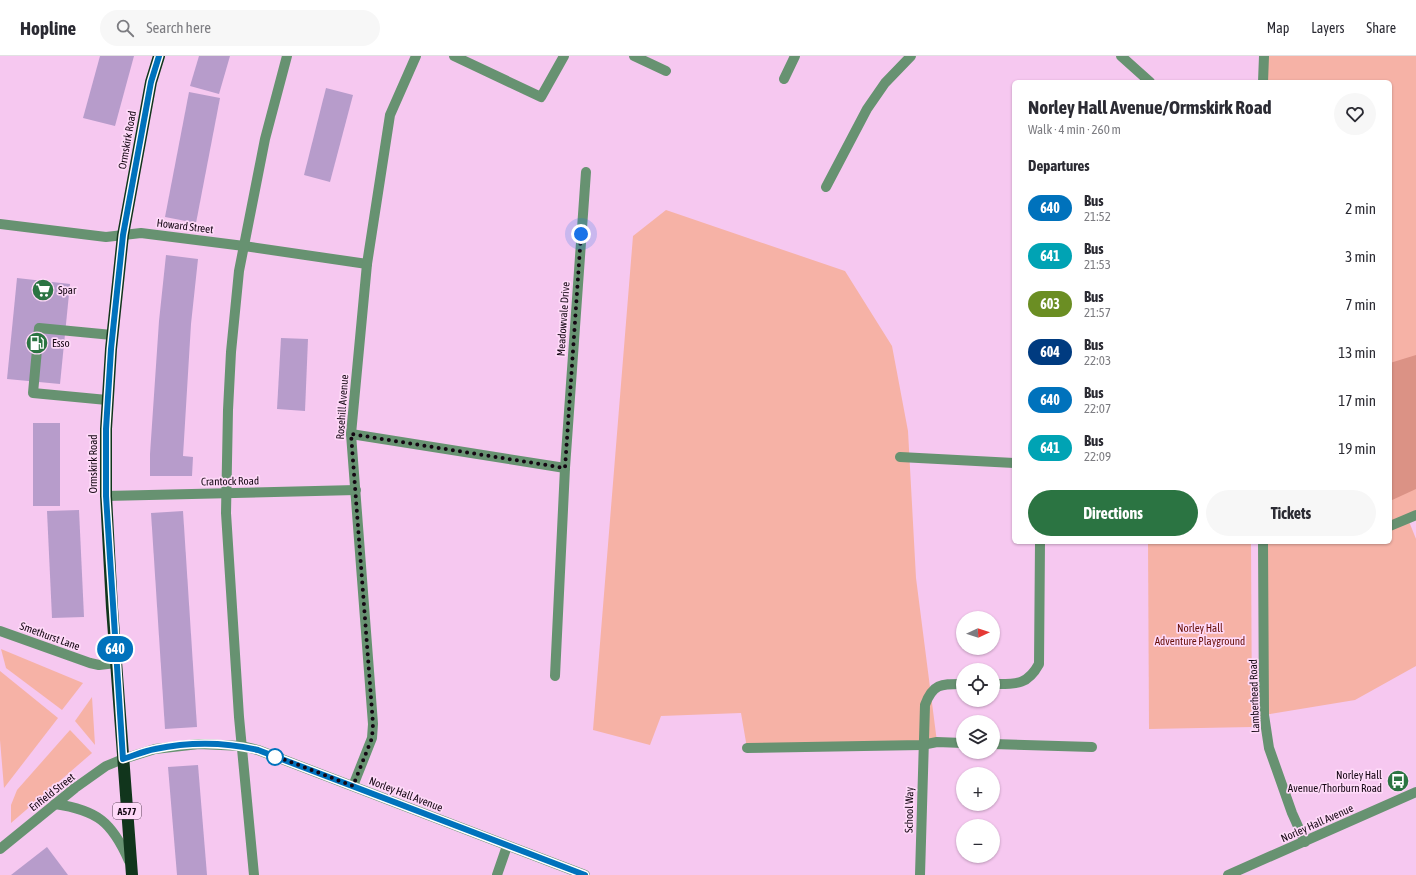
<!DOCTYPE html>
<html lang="en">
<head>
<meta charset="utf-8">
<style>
	:root { --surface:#fff; --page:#f7f7f7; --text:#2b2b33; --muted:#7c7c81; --line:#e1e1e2; --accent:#2b7442 }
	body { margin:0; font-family:"Asap Condensed",sans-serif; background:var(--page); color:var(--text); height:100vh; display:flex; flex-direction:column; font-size:15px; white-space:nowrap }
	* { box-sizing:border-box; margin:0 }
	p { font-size:13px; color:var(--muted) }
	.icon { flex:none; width:22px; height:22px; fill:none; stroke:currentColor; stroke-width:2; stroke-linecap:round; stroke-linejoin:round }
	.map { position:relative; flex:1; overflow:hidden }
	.panel { position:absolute; left:1012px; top:24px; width:380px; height:464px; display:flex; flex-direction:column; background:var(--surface); border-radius:6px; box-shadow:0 1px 3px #0004 }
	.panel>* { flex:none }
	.badge { padding:0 8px; border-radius:13px; font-size:14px; line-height:26px }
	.needle { width:26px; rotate:87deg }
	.controls { position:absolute; left:956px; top:555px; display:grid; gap:8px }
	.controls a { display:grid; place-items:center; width:44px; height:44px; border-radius:50%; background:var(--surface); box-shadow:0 1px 3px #0004; font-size:20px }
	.you { position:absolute; width:20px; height:20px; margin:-10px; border:3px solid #fff; border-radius:50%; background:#1a73e8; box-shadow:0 0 0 6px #1a73e833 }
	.map>.badge { position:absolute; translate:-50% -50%; box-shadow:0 0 0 2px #fff }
	h2 { padding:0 16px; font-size:15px; line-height:36px }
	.round { display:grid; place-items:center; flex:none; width:42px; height:42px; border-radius:21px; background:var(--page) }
	.head { display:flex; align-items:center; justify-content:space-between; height:68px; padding:0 16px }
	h1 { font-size:19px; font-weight:700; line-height:30px }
	.primary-button { display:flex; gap:8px; margin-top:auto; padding:8px 16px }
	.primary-button a { flex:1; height:46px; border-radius:24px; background:var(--accent); color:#fff; font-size:16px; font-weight:700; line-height:46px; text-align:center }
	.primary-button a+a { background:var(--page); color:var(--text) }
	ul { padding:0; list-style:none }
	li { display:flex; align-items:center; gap:12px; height:48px; padding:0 16px }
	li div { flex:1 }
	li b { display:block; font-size:15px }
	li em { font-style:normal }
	li .badge { min-width:44px; font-weight:700; text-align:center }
	header { display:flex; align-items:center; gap:24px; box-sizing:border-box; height:56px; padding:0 20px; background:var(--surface); border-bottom:1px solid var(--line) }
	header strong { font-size:19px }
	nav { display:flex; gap:22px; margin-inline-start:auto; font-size:14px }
	.search { width:280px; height:36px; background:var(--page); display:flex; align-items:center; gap:10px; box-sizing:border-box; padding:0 14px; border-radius:22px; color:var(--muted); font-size:15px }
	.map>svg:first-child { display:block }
</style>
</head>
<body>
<header>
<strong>Hopline</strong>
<div class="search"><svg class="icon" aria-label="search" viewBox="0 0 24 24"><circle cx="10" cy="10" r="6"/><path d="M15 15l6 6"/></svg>Search here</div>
<nav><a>Map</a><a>Layers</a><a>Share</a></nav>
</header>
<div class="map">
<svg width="1416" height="819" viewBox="0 0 1416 819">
	<rect width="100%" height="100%" fill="#f6c8f0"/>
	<g fill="#f6b2a6">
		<polygon points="1264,0 1416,0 1416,459 1408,463 1416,483 1416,610 1355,644 1264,659 1264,486 1390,486 1390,26 1264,26"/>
		<polygon points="666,154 845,215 892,290 908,375 916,522 937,686 747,692 741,657 661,660 650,689 593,674 633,180"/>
		<polygon points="1148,486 1251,486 1252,671 1149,673"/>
		<polygon points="1,593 83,627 62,654 6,612"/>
		<polygon points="0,615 58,662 4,732 0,684"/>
		<polygon points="92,641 95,689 75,665"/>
		<polygon points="70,674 92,697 11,767 11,749 17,734"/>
	</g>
	<polygon fill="#db9285" points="1416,299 1416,433 1390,445 1390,307"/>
	<g fill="#b79ccb">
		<polygon points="100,0 134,0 115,70 83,62"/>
		<polygon points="199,0 230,0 219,38 190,30"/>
		<polygon points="326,32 353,39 330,126 304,119"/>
		<polygon points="189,36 220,42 196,167 165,161"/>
		<polygon points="166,199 198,203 191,268 183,400 193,401 192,420 150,420 150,398 159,265"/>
		<polygon points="17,222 70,228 60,328 7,323"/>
		<polygon points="281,282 308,283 305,355 277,353"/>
		<rect x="33" y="367" width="27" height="83"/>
		<polygon points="79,454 84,561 52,562 47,455"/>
		<polygon points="183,455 197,671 165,673 151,457"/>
		<polygon points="198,709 207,819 177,819 168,711"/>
		<polygon points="47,791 68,819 11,819"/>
	</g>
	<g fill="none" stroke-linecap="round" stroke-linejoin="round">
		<g stroke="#679271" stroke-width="10">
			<polyline points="454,0 541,41 564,0"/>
			<polyline points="634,0 666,15"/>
			<polyline points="1121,0 1150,26"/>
			<polyline points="784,23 795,0"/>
			<polyline points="1263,26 1264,0"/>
			<polyline points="826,131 867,53 885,27 911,0"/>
			<polyline points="0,168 106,181 141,177 244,190 367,208"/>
			<polyline points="107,344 33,337 39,272 112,279"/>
			<polyline points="351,378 565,412"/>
			<polyline points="900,401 1014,407"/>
			<polyline points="106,440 356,434"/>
			<polyline points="1390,470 1416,459"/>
			<polyline points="1263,486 1264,659 1269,692 1292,757 1305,786"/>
			<polyline points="0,575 90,607 99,609 116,607"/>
			<polyline points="555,620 565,412 586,116"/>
			<path d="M993,628C1015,628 1027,630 1039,608L1040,486"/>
			<polyline points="993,688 1092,691"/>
			<polyline points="747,692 922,689 937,686 963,687"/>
			<polyline points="353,730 372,682 373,668 351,378 367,208 390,59 416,0"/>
			<path d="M55,748C97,754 112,766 129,805"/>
			<polyline points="0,793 75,732 106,710 123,703 155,693 199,688 242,690 258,694 585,819"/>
			<polyline points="254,819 239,661 226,457 228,354 231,296 239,215 265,83 287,0"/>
			<polyline points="497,819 507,790"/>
			<path d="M920,819L925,649C933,627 942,628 963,628"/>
			<polyline points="1228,819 1416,736"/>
		</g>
		<polyline stroke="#11351c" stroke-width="12" points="132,819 112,552 106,440 106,373 111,293 123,179 151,26 159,0"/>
	</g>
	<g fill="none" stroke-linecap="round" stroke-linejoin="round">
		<g stroke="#fff" stroke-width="9">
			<path id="line" d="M159,0L151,26L123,179L111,293L106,373V440L123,703C133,700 144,695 155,693C188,686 225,686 258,694L585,819"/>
		</g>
		<use href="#line" stroke="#0072bc" stroke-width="6"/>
		<polyline stroke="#140612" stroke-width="4" stroke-dasharray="0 7.2" points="275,701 270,698 353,730 372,682 373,668 351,378 565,412 581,178"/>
	</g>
	<defs>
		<g id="supermarket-disc" transform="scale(1.15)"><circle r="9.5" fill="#2b7442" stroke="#fed9f8"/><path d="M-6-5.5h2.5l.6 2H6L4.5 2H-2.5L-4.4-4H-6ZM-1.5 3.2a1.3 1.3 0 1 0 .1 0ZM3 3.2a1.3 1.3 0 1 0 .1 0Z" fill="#fff"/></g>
		<g id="fuel-disc" transform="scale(1.15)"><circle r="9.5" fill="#2b7442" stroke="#fed9f8"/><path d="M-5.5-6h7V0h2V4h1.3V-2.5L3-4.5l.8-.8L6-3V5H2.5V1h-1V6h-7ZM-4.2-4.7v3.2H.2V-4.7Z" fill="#fff"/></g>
		<g id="bus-disc" transform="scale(1.15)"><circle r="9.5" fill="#2b7442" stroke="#fed9f8"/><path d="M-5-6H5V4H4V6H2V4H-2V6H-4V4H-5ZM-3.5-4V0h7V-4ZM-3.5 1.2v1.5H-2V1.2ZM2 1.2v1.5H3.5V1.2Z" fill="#fff"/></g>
	</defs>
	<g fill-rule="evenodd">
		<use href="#supermarket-disc" x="43" y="234"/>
		<use href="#fuel-disc" x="37" y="287"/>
		<use href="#bus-disc" x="1398" y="725"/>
	</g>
	<circle fill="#fff" stroke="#0072bc" stroke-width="2" cx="275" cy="701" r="8"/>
	<g text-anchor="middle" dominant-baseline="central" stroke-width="3.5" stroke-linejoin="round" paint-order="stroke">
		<rect fill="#fed9f8" stroke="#5a4557" stroke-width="1" x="113" y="747" width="28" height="16" rx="3"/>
		<g font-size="10" font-weight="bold" fill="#140612">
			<text x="127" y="755">A577</text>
		</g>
		<g font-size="11" fill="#140612" stroke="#fed9f8">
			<text transform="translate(127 84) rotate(-80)">Ormskirk Road</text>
			<text transform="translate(185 170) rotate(7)">Howard Street</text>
			<text transform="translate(563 263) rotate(-86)">Meadowvale Drive</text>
			<text transform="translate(342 351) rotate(-86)">Rosehill Avenue</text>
			<text transform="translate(93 408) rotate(-90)">Ormskirk Road</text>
			<text transform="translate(230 425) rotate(-1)">Crantock Road</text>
			<text transform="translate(50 580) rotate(20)">Smethurst Lane</text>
			<text transform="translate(1254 640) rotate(-92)">Lamberhead Road</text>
			<text transform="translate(52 736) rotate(-38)">Enfield Street</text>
			<text transform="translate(406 738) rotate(21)">Norley Hall Avenue</text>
			<text transform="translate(909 754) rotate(-89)">School Way</text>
			<text transform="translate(1317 767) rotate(-24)">Norley Hall Avenue</text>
		</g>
		<g font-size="11" fill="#140612" stroke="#fed9f8" text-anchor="start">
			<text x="58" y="234">Spar</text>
			<text x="52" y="287">Esso</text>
			<text x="1382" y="719" text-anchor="end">Norley Hall<tspan x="1382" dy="13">Avenue/Thorburn Road</tspan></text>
		</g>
		<g font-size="11" fill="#660e05" stroke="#fed9f8">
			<text x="1200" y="572">Norley Hall<tspan x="1200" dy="13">Adventure Playground</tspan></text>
		</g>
	</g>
</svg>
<div class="controls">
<a><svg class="needle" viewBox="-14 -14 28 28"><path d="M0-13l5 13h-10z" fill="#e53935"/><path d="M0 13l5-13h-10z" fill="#7c7c81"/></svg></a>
<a><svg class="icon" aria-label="locate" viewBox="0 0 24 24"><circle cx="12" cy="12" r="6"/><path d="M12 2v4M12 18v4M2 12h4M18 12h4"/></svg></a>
<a><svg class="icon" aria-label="layers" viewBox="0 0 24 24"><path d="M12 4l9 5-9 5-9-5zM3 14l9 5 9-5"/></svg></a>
<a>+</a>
<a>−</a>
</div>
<div class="you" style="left:581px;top:178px"></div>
<b class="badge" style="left:115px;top:593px;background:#0072bc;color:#fff">640</b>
<section class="panel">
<div class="head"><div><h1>Norley Hall Avenue/Ormskirk Road</h1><p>Walk · 4 min · 260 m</p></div><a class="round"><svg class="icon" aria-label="heart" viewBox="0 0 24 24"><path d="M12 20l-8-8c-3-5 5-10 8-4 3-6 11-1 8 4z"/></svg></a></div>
<h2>Departures</h2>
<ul>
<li><span class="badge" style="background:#0072bc;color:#fff">640</span><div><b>Bus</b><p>21:52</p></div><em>2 min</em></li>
<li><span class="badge" style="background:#00a3b4;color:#fff">641</span><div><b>Bus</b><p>21:53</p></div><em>3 min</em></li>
<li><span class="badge" style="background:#6b8e23;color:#fff">603</span><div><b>Bus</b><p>21:57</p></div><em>7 min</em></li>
<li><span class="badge" style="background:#003b80;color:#fff">604</span><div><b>Bus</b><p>22:03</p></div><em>13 min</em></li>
<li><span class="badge" style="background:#0072bc;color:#fff">640</span><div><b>Bus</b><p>22:07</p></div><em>17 min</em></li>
<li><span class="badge" style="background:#00a3b4;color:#fff">641</span><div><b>Bus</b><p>22:09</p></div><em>19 min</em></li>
</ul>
<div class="primary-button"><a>Directions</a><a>Tickets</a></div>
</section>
</div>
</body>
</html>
